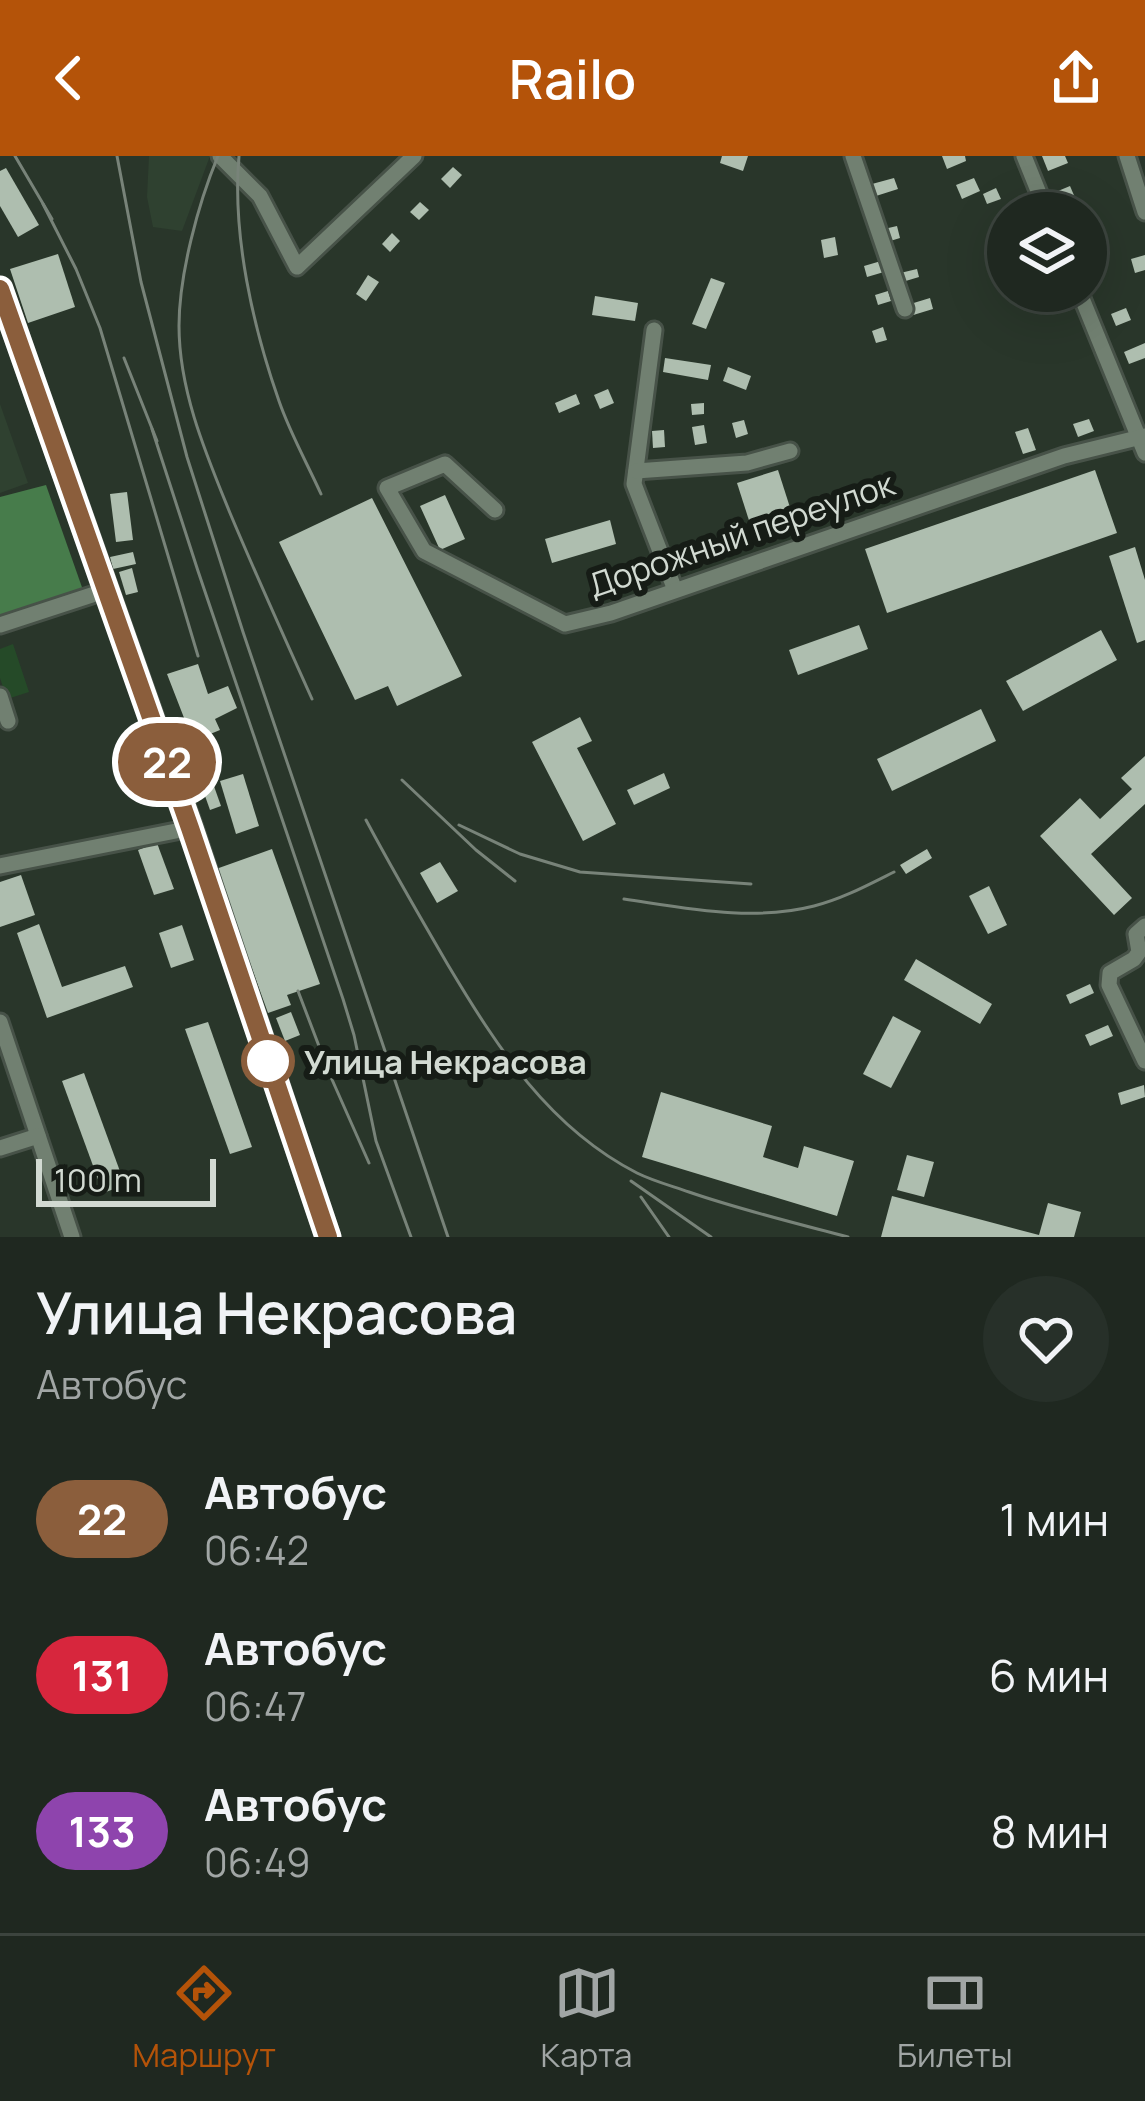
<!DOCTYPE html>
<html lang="ru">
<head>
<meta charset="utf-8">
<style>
	:root { --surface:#1f2820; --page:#273029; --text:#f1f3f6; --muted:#a1a6a5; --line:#3c443e; --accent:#b45309 }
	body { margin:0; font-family:Manrope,sans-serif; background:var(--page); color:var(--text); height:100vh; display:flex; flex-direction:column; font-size:45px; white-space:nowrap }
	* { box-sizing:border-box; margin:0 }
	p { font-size:39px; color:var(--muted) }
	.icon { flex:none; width:66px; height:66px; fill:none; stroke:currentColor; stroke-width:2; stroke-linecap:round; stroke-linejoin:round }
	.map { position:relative; height:1081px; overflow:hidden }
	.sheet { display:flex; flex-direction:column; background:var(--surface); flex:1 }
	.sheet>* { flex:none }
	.badge { padding:0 24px; border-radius:39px; font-size:42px; line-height:78px }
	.fabs { position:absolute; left:987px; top:36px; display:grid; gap:24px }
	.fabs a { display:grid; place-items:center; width:120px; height:120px; border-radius:50%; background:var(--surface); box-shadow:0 12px 48px #0002,0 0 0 3px var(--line); font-size:60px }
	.scale { position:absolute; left:36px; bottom:30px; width:180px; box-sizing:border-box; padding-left:12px; border:6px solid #d2dad2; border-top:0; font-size:33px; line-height:42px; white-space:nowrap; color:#d2dad2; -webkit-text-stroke:9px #161c16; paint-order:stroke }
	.map>.badge { position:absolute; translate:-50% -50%; box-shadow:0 0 0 6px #fff }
	.round { display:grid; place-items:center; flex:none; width:126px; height:126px; border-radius:63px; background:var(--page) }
	.overview { display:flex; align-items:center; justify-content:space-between; height:204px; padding:0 36px }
	h1 { font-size:57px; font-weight:600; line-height:90px }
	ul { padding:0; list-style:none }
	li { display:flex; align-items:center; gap:36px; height:156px; padding:0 36px }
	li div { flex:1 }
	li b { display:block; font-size:45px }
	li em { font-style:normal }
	li .badge { min-width:132px; font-weight:700; text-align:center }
	header { display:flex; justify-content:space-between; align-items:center; height:156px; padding:0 36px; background:var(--accent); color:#fff; font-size:54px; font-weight:600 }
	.tab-bar { display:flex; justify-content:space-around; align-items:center; height:168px; border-top:3px solid var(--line); background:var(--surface); font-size:33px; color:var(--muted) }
	.tab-bar a { display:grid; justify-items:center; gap:6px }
	.tab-bar .on { color:var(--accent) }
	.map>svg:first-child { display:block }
</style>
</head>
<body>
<header><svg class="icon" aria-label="back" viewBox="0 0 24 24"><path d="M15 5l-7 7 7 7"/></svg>Railo<svg class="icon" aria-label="share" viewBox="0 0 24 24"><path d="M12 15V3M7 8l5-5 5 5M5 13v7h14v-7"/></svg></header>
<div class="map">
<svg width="1145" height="1081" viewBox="0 0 1145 1081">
	<rect width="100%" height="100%" fill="#29362a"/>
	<g fill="#2f4130">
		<polygon points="149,0 210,0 182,75 153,71 147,41"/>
		<polygon points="0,248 28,327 0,337"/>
	</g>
	<polygon fill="#254a28" points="13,488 29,536 7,543 0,522 0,493"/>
	<polygon fill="#477c4b" points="46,329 84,437 0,462 0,341"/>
	<g fill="#aebeaf">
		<polygon points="722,0 748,0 743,15 720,7"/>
		<polygon points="942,0 965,0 966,5 947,13"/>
		<polygon points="1042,0 1065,0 1068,7 1048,15"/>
		<polygon points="453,11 462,19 450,32 441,23"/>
		<polygon points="6,12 39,69 18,81 0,50 0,15"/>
		<polygon points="894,22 898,33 876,40 872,28"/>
		<polygon points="974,22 980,35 962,43 956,29"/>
		<polygon points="1070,30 1076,44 1064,49 1058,35"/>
		<polygon points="996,32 1001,43 987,48 983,38"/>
		<polygon points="420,46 429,54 419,64 410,56"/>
		<polygon points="897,70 900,82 887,86 884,73"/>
		<polygon points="392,77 400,85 390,96 382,88"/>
		<polygon points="835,81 838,99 824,102 821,84"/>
		<polygon points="58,98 75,151 28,167 10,113"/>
		<polygon points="1145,99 1145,114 1135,117 1131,103"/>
		<polygon points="881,105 884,116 867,121 864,110"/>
		<polygon points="917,113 919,121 899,127 896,118"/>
		<polygon points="368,119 379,126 366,145 356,138"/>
		<polygon points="711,122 725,127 706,173 692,168"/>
		<polygon points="888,135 891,145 878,149 875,139"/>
		<polygon points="595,140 638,147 635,165 592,159"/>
		<polygon points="930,142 933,153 910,160 907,149"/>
		<polygon points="1126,152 1131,164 1116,170 1111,158"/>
		<polygon points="883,171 887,184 876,187 872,175"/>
		<polygon points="1145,187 1145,202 1129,208 1124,196"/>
		<polygon points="665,202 711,209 708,224 663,216"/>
		<polygon points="728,211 751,220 746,234 723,225"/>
		<polygon points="608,233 614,247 600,253 594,239"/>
		<polygon points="576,238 580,248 559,257 555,247"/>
		<polygon points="704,247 704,258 692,259 691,248"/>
		<polygon points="1089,263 1094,275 1078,281 1073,268"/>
		<polygon points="744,264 748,278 736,282 732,267"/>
		<polygon points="704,269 707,287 695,289 692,271"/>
		<polygon points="1028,272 1036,294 1023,298 1015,276"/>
		<polygon points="664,274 665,291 653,292 652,275"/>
		<polygon points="778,314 795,367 754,380 737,327"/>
		<polygon points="1095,314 1117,377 887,457 865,393"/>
		<polygon points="869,328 875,345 863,349 857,332"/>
		<polygon points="127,336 133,384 116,386 110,338"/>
		<polygon points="445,339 465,383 440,394 420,350"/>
		<polygon points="372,342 462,520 397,550 388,530 355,544 279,386"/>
		<polygon points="610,364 616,388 552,407 545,383"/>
		<polygon points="1135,391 1145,424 1145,484 1137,487 1109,400"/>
		<polygon points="133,396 136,408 113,413 110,401"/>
		<polygon points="132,412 138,436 126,439 119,416"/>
		<polygon points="859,469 868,493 798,519 789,494"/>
		<polygon points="1101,474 1117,504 1023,555 1006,525"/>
		<polygon points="198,508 208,538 228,530 237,552 215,563 220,574 193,585 167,518"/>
		<polygon points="981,553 996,585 892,635 877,603"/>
		<polygon points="580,561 592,585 577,592 616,668 583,685 532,586"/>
		<polygon points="1145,600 1145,648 1091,698 1132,742 1114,759 1040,680 1080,642 1100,663 1132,633 1121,622"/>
		<polygon points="204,602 221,650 210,654 193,606"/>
		<polygon points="664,617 670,632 634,649 627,634"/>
		<polygon points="243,618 259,670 236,678 220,625"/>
		<polygon points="157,687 174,733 154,739 138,694"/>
		<polygon points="272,693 320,828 287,839 291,849 268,857 216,713"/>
		<polygon points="927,693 932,702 906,718 900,709"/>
		<polygon points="440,706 458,735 437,747 420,717"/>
		<polygon points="21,719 35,759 0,771 0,726"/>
		<polygon points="989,730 1007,769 988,778 969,740"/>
		<polygon points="39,768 62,831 125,810 133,831 47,862 17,777"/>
		<polygon points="182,769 194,804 171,812 159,777"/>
		<polygon points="916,803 992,848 980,868 904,824"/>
		<polygon points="1090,828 1094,837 1070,848 1066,839"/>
		<polygon points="291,856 300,879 285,885 276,862"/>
		<polygon points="893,860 921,875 891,932 863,918"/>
		<polygon points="208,866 252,991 230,998 185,873"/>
		<polygon points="1108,869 1113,880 1090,890 1085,879"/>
		<polygon points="84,917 125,1029 103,1037 62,925"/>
		<polygon points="1144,929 1145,941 1121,949 1118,937"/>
		<polygon points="661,936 772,970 763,1001 798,1012 804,990 854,1005 837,1060 642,1001"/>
		<polygon points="907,999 934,1006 924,1041 897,1034"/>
		<polygon points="892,1040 1039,1079 1048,1047 1081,1056 1074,1081 881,1081"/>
	</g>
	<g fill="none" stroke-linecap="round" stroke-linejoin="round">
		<g stroke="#475248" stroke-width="21">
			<g id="minor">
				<polyline points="220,0 260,40 297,111 414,0"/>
				<polyline points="853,0 905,153"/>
				<polyline points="1024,0 1047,57"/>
				<polyline points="1127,0 1145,56"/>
				<polyline points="1079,135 1145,297"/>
				<polyline points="654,174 634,328 675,434"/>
				<polyline points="636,315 747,307 790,295"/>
				<polyline points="495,354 445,308 387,332 424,395 565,468 611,457 1064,300 1145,280"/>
				<polyline points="0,469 107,434"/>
				<polyline points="0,540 8,565"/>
				<polyline points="0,710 191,672"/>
				<polyline points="1145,770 1136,778 1139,796 1134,803 1110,817 1109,829 1145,905"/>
				<polyline points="0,866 72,1081"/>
				<polyline points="0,992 38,980"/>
			</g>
		</g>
		<g stroke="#475248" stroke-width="27">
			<polyline id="secondary" points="0,133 191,672 328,1081"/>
		</g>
		<use href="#minor" stroke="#718071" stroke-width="15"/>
		<use href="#secondary" stroke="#718071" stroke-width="21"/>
		<g stroke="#788379" stroke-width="3">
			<polyline points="15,0 52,63"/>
			<polyline points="117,0 141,126 187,301 243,476 448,1081"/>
			<path d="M218,0C198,48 179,119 179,170C179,235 206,298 230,357C256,419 284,481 312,543"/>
			<path d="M239,0C232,79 253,171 279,245C290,277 307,307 321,338"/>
			<polyline points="43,48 76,113 100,172 198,500"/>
			<polyline points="124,202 157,285"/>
			<polyline points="152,273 198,415 343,843 354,879 376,985 411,1081"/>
			<polyline points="402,624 476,694 515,725"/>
			<path d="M366,664C392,713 420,761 448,809C497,891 549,972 637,1017C653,1025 672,1030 689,1036C741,1054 795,1067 848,1081"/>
			<polyline points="459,669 520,698 580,716 751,728"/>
			<path d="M624,743C686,752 752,766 814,750C842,743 868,729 894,716"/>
			<polyline points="298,835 330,919 369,1007"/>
			<polyline points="631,1025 711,1081"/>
			<polyline points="641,1041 669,1081"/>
		</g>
	</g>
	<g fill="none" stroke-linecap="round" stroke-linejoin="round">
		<g stroke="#fff" stroke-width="27">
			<polyline id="line" points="0,133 190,672 328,1081"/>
		</g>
		<use href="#line" stroke="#8b5e3c" stroke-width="18"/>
	</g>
	<circle fill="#fff" stroke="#8b5e3c" stroke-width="6" cx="268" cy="905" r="24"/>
	<g text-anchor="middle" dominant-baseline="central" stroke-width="12" stroke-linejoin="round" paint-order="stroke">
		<g font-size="33" fill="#d2dad2" stroke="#161c16">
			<text transform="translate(741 378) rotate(-19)">Дорожный переулок</text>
		</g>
		<g font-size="33" font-weight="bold" fill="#d2dad2" stroke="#161c16" text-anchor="start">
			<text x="304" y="905">Улица Некрасова</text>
		</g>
	</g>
</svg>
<div class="fabs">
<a><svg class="icon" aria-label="layers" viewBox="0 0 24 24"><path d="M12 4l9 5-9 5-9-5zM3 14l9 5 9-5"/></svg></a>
</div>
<div class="scale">100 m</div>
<b class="badge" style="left:167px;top:606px;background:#8b5e3c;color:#fff">22</b>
</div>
<section class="sheet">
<div class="overview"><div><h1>Улица Некрасова</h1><p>Автобус</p></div><a class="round"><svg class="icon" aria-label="heart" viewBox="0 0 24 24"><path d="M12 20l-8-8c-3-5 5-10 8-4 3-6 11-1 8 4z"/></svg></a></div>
<ul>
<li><span class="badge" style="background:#8b5e3c;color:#fff">22</span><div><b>Автобус</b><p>06:42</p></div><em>1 мин</em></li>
<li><span class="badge" style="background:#d7263d;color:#fff">131</span><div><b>Автобус</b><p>06:47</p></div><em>6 мин</em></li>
<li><span class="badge" style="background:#8e44ad;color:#fff">133</span><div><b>Автобус</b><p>06:49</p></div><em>8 мин</em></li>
</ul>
</section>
<nav class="tab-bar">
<a class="on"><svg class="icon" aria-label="directions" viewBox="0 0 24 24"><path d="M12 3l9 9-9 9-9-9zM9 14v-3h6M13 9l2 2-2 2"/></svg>Маршрут</a>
<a><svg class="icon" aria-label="map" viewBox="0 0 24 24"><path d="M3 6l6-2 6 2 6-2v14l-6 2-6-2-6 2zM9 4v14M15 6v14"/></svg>Карта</a>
<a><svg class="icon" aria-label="tickets" viewBox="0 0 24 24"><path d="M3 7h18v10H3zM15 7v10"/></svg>Билеты</a>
</nav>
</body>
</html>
